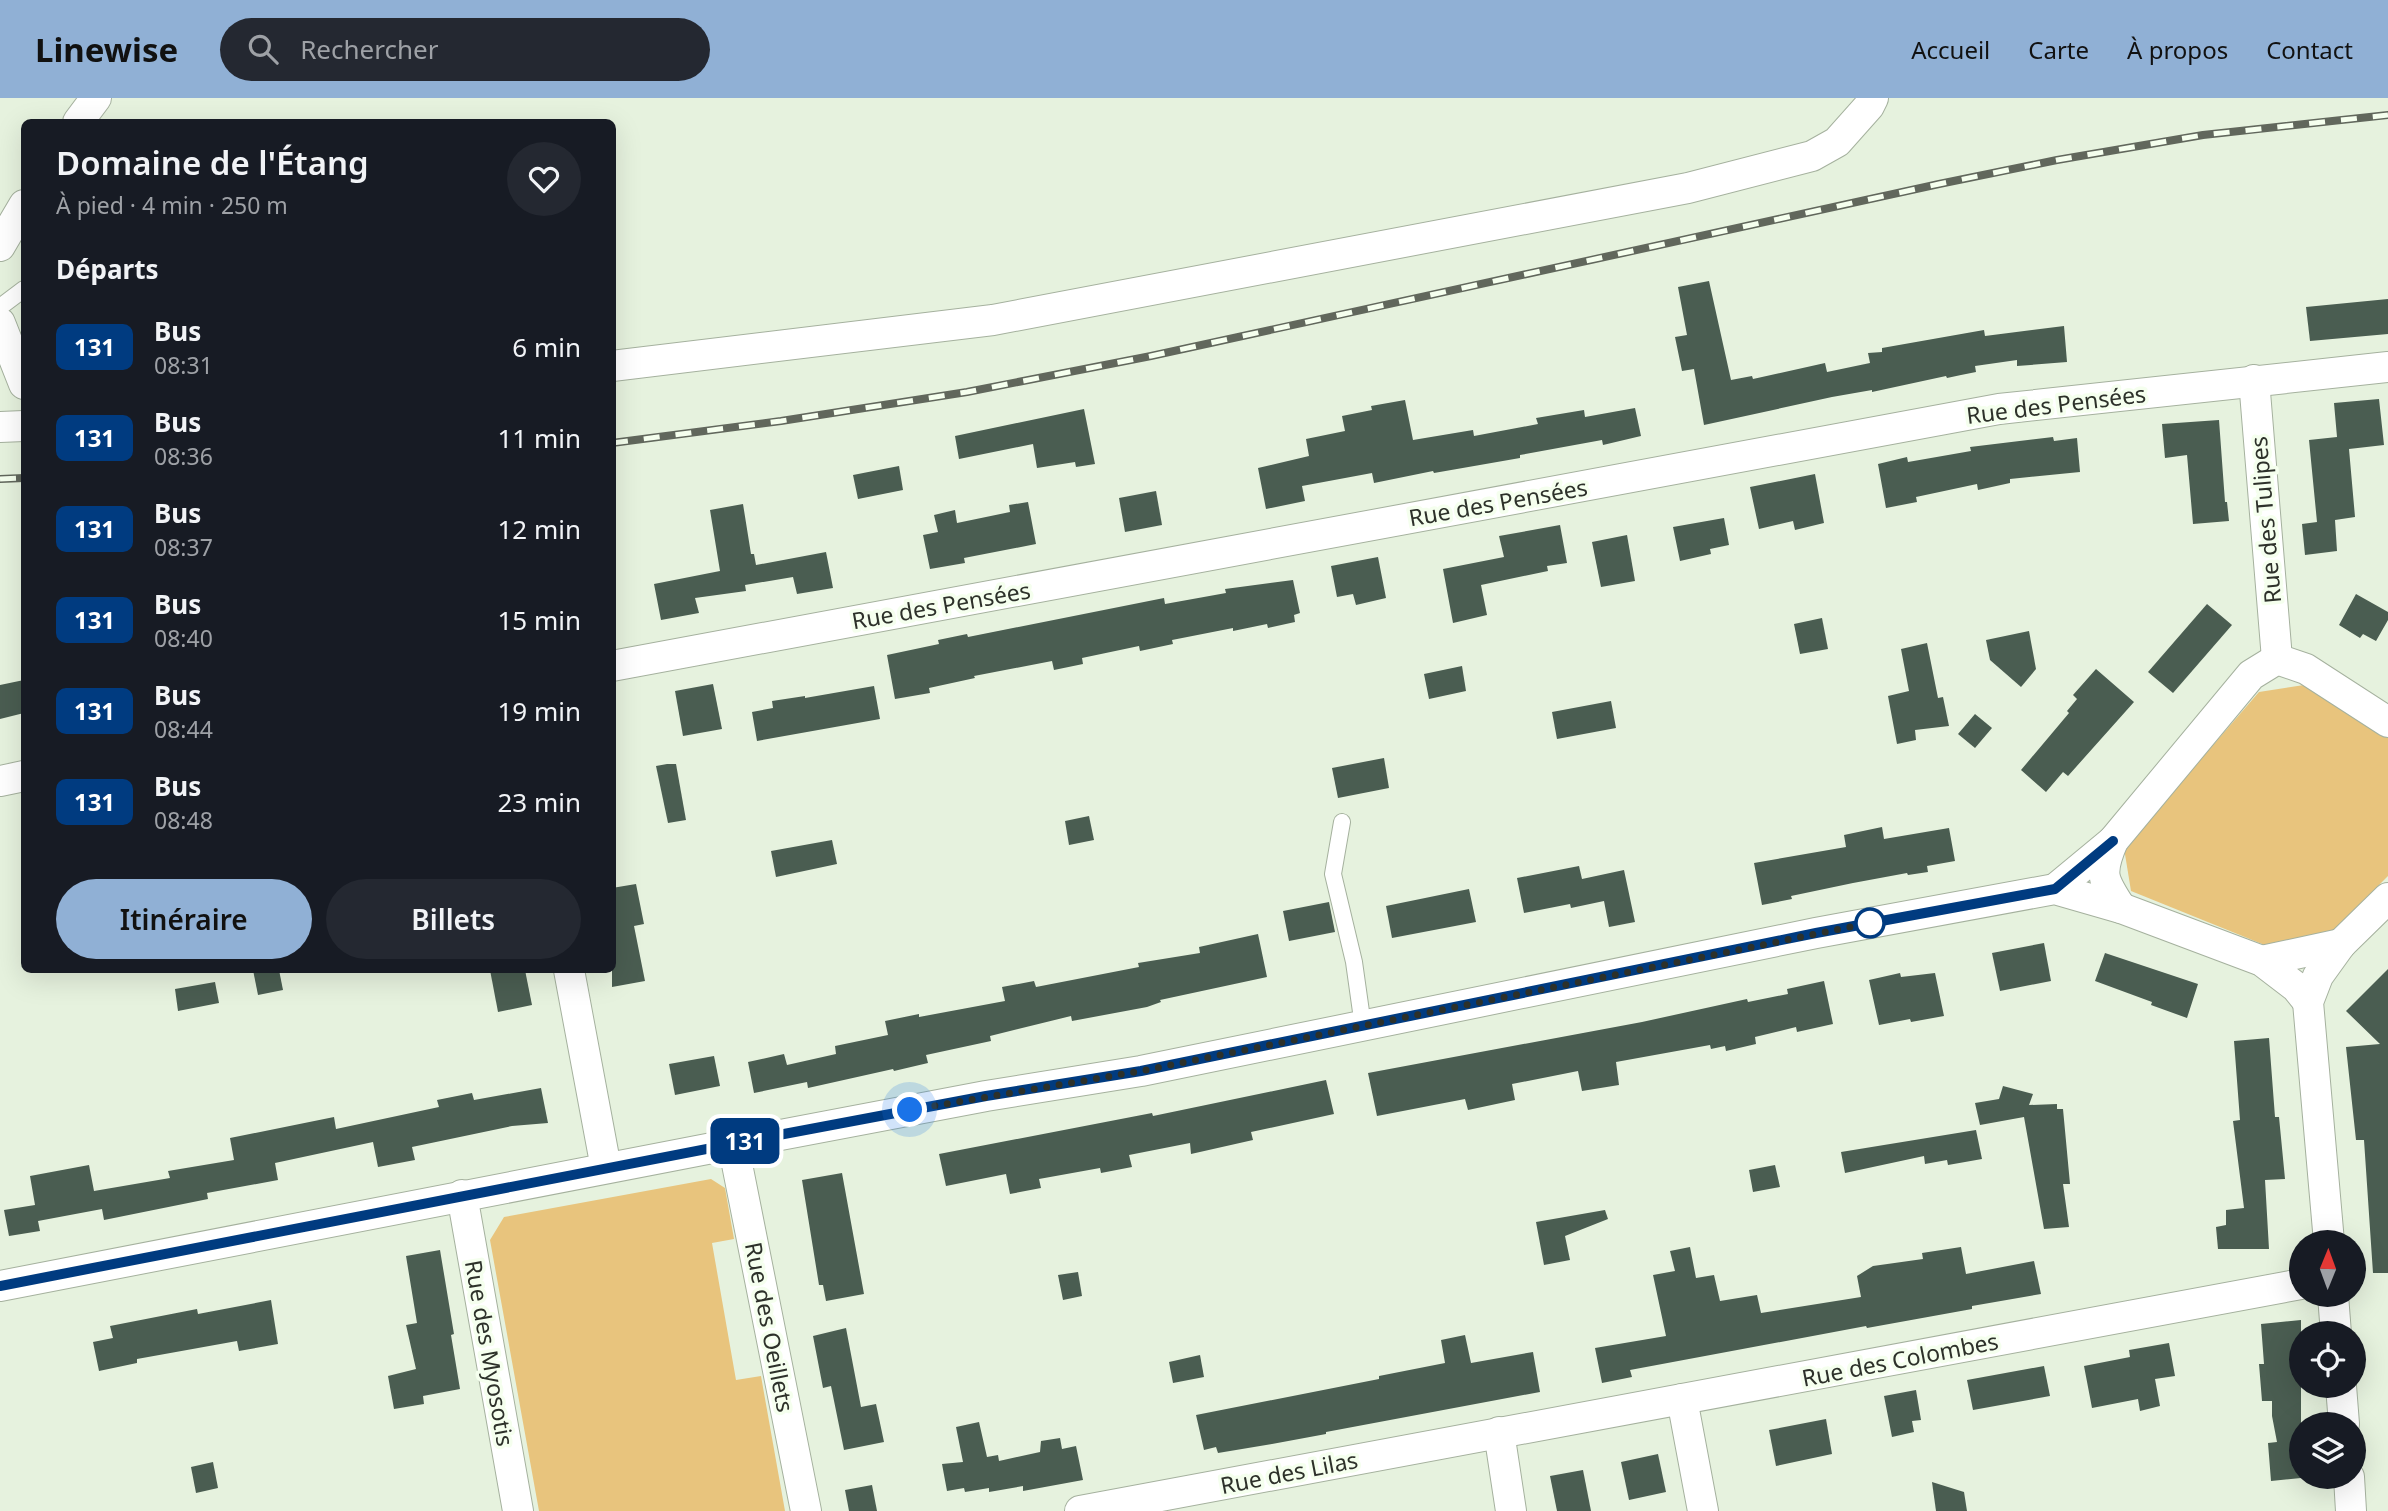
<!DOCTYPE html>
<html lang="fr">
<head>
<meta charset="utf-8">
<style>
	:root { --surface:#171b24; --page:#242831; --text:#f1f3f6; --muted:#9ea1a6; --accent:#90b0d5 }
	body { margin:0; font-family:"Noto Sans",sans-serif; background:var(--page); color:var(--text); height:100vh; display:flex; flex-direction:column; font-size:26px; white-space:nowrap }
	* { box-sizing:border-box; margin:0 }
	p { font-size:23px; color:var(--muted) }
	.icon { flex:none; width:38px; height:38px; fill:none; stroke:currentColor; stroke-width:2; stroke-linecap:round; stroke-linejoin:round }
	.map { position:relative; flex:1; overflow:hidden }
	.side { position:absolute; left:21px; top:21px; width:595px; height:854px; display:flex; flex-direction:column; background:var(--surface); border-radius:10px; box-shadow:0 7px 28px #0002 }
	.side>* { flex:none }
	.badge { padding:0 14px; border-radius:10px; font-size:24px; line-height:46px }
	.needle { width:46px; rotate:1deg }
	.fabs { position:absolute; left:2289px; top:1132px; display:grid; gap:14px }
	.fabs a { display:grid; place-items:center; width:77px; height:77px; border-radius:50%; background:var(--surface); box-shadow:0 7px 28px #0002; font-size:35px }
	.you { position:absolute; width:35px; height:35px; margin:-18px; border:5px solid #fff; border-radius:50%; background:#1a73e8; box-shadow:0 0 0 10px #1a73e833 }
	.map>.badge { position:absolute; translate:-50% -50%; box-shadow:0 0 0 4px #fff }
	h2 { padding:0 35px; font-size:26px; line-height:63px }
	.round { display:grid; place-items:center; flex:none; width:74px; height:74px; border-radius:37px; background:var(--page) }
	.overview { display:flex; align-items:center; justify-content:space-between; height:119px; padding:0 35px }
	h1 { font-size:33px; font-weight:600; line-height:52px }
	.action { display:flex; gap:14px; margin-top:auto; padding:14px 35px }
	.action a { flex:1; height:80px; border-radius:42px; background:var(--accent); color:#111; font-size:28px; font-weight:600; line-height:80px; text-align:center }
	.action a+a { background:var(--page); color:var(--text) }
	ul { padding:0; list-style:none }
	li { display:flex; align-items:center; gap:21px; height:91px; padding:0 35px }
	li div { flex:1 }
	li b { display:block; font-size:26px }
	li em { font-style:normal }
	li .badge { min-width:77px; font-weight:700; text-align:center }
	header { display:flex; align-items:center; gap:42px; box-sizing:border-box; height:98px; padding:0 35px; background:var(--accent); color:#111 }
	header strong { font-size:33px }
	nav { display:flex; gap:38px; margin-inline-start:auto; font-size:24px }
	.search { width:490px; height:63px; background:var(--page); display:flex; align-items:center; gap:18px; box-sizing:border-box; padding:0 24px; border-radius:38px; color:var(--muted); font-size:26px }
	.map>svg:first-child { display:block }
</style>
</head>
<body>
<header>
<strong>Linewise</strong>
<div class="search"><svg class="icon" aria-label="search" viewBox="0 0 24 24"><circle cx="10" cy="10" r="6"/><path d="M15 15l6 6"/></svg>Rechercher</div>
<nav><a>Accueil</a><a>Carte</a><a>À propos</a><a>Contact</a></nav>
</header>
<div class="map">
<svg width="2388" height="1413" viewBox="0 0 2388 1413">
	<rect width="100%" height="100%" fill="#e6f2de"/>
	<g fill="#e8c47d">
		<polygon points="2304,587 2388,638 2388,778 2327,839 2277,852 2131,793 2124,750 2259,594"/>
		<polygon points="711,1081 725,1090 734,1141 712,1145 736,1282 761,1278 785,1413 539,1413 490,1142 504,1119"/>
	</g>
	<g fill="#4a5d51">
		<polygon points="1709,183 1731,282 1752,278 1753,281 1825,265 1827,274 1870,265 1868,255 1882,254 1882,250 1984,232 1985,238 2064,228 2067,264 2017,268 2017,262 1975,268 1976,274 1961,277 1947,280 1946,278 1872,294 1872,292 1832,299 1704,327 1694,271 1682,273 1675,239 1687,237 1678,189"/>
		<polygon points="2388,201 2388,236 2310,243 2306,209"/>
		<polygon points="2379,301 2384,347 2349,351 2355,419 2335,422 2337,453 2305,457 2302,426 2317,424 2309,342 2337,339 2334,305"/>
		<polygon points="1405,302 1413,342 1473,332 1474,338 1538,326 1536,320 1584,312 1585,319 1635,310 1641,338 1603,347 1602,342 1520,357 1520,360 1434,375 1433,373 1374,385 1372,375 1302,388 1305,403 1266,411 1258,370 1309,358 1306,341 1345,333 1342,318 1372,312 1371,308"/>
		<polygon points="1084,311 1095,366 1076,369 1075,364 1037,370 1033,346 959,361 955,338"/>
		<polygon points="2219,322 2225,404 2227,404 2229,423 2193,426 2187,357 2165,360 2162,326"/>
		<polygon points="2053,339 2054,343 2077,340 2080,374 2010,381 2010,385 1978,392 1977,386 1916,399 1917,404 1886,410 1878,366 1907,359 1908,364 1971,353 1970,349"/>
		<polygon points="899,368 903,392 858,401 853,377"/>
		<polygon points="1815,376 1824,425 1795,432 1793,423 1759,431 1750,389"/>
		<polygon points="1156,393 1162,427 1125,434 1119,400"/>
		<polygon points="1028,404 1036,446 964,460 965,465 930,471 923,437 938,434 934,417 955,412 957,425 1010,414 1009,407"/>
		<polygon points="743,406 751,456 754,456 756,467 826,454 833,490 797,496 793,479 745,487 746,493 695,500 699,515 661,522 654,486 720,473 710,412"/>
		<polygon points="1724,420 1729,447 1710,451 1711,456 1680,463 1673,429"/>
		<polygon points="1560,427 1567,465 1547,468 1548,473 1481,487 1487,517 1453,525 1443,471 1504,459 1499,438"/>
		<polygon points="1627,437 1635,483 1601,489 1592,444"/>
		<polygon points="1378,459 1386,500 1356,507 1353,496 1337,499 1331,468"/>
		<polygon points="1293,482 1300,515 1294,517 1295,524 1268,530 1267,526 1233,533 1233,530 1172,542 1173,546 1140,553 1139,548 1082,560 1083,566 1054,572 1052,563 974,578 975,580 929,590 930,595 895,601 887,557 939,546 938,542 967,536 968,539 1164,500 1165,506 1226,495 1225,491"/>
		<polygon points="2356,496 2388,514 2388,522 2376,543 2363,536 2360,540 2339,527"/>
		<polygon points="2207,506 2232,527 2173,595 2148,574"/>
		<polygon points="1822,520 1828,551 1800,556 1794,526"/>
		<polygon points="2029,533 2036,571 2021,589 1990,562 1986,542"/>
		<polygon points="1927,545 1938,600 1943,599 1949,628 1915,632 1916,642 1897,646 1888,598 1909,593 1901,551"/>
		<polygon points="1462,568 1466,593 1429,601 1424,576"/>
		<polygon points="2096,571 2134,604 2068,678 2063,674 2046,694 2021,672 2069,615 2067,613 2077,601 2073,597"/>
		<polygon points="24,582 24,615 0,621 0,587"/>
		<polygon points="713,586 722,631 683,638 675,593"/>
		<polygon points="874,588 880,621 757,643 752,614 773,610 772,603 805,598 805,600"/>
		<polygon points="1611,603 1616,630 1557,641 1552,614"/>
		<polygon points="1975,616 1992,630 1975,650 1958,636"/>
		<polygon points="1384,660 1389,690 1338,700 1332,670"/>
		<polygon points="667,666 676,666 686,722 668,725 656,668"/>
		<polygon points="1089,718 1094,742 1069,747 1065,723"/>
		<polygon points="1882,729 1884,741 1949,730 1955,763 1927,768 1928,774 1908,777 1907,775 1853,785 1791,798 1792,801 1762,807 1754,765 1846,749 1844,737"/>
		<polygon points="832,742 837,766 776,779 771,753"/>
		<polygon points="1579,768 1582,781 1624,772 1635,824 1609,829 1604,803 1571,810 1570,806 1524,815 1517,780"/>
		<polygon points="636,786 644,826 634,828 645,883 612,889 612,790"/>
		<polygon points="1469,791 1476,824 1392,840 1386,808"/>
		<polygon points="1329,804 1335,834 1289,843 1283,813"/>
		<polygon points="1258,836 1267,879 1160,902 1161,904 1147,909 1072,923 1071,918 990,938 991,943 926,957 928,965 894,973 893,971 808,990 807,984 754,995 748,964 784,956 787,967 836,956 835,948 888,937 885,923 919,916 919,919 1005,903 1002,889 1034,883 1036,889 1139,869 1138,865 1200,855 1199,849"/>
		<polygon points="2044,845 2051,883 2000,893 1992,855"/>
		<polygon points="2105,855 2198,886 2187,920 2151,907 2152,904 2095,883"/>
		<polygon points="2388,871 2388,1175 2373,1175 2364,1042 2356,1042 2346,949 2380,946 2346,913"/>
		<polygon points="253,872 279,872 283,892 258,897"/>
		<polygon points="490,872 525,872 532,907 498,914"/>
		<polygon points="1900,875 1901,879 1935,875 1944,918 1911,924 1910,921 1879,927 1869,882"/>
		<polygon points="1824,883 1833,926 1797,934 1796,929 1755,939 1756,946 1726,953 1725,948 1711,951 1710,947 1616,964 1619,987 1582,993 1578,973 1512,986 1515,1002 1468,1012 1465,1001 1377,1018 1368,975 1642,924 1747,901 1748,904 1788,896 1787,891"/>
		<polygon points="215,884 219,905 178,913 175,891"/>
		<polygon points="2269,940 2275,1019 2279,1019 2285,1081 2265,1082 2269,1151 2218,1151 2216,1129 2226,1127 2226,1112 2244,1110 2233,1023 2240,1022 2234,943"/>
		<polygon points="714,958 720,988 675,997 669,966"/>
		<polygon points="1326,982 1334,1016 1251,1034 1253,1042 1191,1056 1190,1045 1129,1057 1132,1069 1101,1075 1100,1070 1039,1081 1041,1090 1010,1096 1006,1076 946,1088 939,1056 1152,1015 1153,1018"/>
		<polygon points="2003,988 2033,996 2029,1007 2057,1006 2057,1011 2063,1011 2070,1086 2063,1086 2069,1129 2044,1131 2024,1019 1980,1027 1975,1005 1999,1001"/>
		<polygon points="541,990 548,1025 512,1028 412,1049 415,1062 378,1069 373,1044 275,1065 278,1082 207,1095 208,1101 104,1122 102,1111 38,1123 40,1133 9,1138 4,1112 35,1107 30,1078 89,1067 94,1093 170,1080 168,1073 234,1062 230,1040 334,1019 336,1031 439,1009 437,1002 472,995 474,1002"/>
		<polygon points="1976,1032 1982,1061 1948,1067 1947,1062 1925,1066 1924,1058 1845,1075 1841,1054"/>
		<polygon points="1775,1067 1780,1089 1753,1094 1749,1072"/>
		<polygon points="842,1075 864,1196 826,1203 823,1187 819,1187 802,1082"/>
		<polygon points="1605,1112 1608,1121 1565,1138 1570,1162 1544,1167 1536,1124"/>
		<polygon points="1690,1149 1696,1180 1714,1177 1720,1203 1757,1197 1761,1215 1861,1199 1857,1178 1873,1168 1923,1161 1922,1155 1961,1149 1966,1176 2034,1163 2041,1196 1972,1208 1972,1211 1867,1230 1866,1228 1630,1272 1632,1279 1602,1285 1595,1250 1666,1238 1653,1177 1675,1173 1670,1153"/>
		<polygon points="440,1152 454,1236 451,1237 460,1291 423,1298 424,1306 394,1311 388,1278 416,1271 406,1227 417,1225 406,1158"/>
		<polygon points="1078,1174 1082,1198 1063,1202 1058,1177"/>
		<polygon points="271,1202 278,1246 239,1253 237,1243 137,1261 137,1265 99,1273 93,1244 113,1240 110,1228 197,1211 198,1216"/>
		<polygon points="2301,1222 2301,1380 2271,1383 2268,1345 2277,1344 2272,1318 2272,1303 2262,1303 2259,1266 2264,1266 2261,1226"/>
		<polygon points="846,1230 861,1309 876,1306 884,1344 844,1352 831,1288 823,1290 813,1238"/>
		<polygon points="1465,1237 1471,1265 1533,1254 1540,1294 1326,1334 1326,1336 1272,1346 1218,1355 1216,1349 1204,1352 1196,1317 1379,1281 1379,1278 1445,1265 1441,1242"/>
		<polygon points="2169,1245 2175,1278 2155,1281 2160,1308 2140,1313 2138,1301 2092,1310 2084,1268 2130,1259 2129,1252"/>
		<polygon points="1200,1257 1204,1279 1173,1285 1169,1264"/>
		<polygon points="2044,1268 2050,1298 1973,1312 1967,1282"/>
		<polygon points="1916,1292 1921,1322 1912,1323 1914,1334 1892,1339 1884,1298"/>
		<polygon points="1826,1321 1832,1356 1776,1368 1769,1332"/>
		<polygon points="979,1324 987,1359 998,1357 999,1363 1040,1354 1041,1343 1060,1340 1062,1351 1076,1348 1083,1382 1023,1393 1023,1388 989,1394 989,1390 965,1394 964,1390 947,1393 942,1366 963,1364 956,1329"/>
		<polygon points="1658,1356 1666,1394 1629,1402 1621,1364"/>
		<polygon points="213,1364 218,1390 196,1395 191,1369"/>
		<polygon points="1583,1372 1591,1413 1557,1413 1550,1378"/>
		<polygon points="1932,1384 1964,1394 1967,1413 1936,1413"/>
		<polygon points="872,1387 877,1413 849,1413 845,1392"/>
	</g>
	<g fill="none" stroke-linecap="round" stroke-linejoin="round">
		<g stroke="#a5b19e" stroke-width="18">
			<g id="lane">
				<polyline points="0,209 24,191"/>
				<polyline points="1342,724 1333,776 1354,864 1363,928"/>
			</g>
		</g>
		<g stroke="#a5b19e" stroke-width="32">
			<g id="street">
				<polyline points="78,24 96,0"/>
				<polyline points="0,148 24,107"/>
				<polyline points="0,225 24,286"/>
				<polyline points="612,268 993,222 1688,90 1812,58 1837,44 1869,8 1873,0"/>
				<polyline points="2254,282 2277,561"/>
				<polyline points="0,329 24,328"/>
				<polyline points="612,568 1999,311 2388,269"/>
				<polyline points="0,683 24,678"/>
				<polyline points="2055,791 2113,743"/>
				<path d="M2121,810C2102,781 2099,776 2113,743L2251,577L2277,561L2306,571L2388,624"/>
				<polyline points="2262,863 2341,846"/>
				<polyline points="569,872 606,1070"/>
				<polyline points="733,1046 806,1413"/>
				<polyline points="462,1097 518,1413"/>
				<polyline points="2329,1144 2308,904 2318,878 2341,846 2388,800"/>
				<polyline points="0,1188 733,1046 986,998 1141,973 1816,835 2055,791 2121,810 2262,863 2296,889 2308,904"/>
				<polyline points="2333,1197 2336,1236"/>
				<polyline points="2341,1288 2344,1326"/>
				<polyline points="1682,1301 1703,1413"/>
				<polyline points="1499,1334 1511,1413"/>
				<polyline points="2349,1379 2351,1413"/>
				<polyline points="1080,1413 2301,1186"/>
			</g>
		</g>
		<use href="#lane" stroke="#fff" stroke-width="16"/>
		<use href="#street" stroke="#fff" stroke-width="30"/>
		<g stroke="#61675c" stroke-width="8">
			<g id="rail">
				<polyline points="612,345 781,323 967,294 1151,258 1939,86 2057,62 2203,37 2388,17"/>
				<polyline points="0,381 24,380"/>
			</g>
		</g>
		<use href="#rail" stroke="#f5ffee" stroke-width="5" stroke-dasharray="16" stroke-linecap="butt"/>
	</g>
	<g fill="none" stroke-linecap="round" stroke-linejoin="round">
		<g stroke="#fff" stroke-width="16">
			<polyline id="line" points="0,1188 784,1036 986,998 1141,973 1816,835 2055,791 2113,743"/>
		</g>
		<use href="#line" stroke="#003b80" stroke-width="10"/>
		<polyline stroke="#2d312a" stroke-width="7" stroke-dasharray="0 12.6" points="910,1012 1141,973 1870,825"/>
	</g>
	<circle fill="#fff" stroke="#003b80" stroke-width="3.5" cx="1870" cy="825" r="14"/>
	<g text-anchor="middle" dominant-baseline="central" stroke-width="7" stroke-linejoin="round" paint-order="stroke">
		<g font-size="23" fill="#2d312a" stroke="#f5ffee">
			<text transform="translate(2056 306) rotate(-7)">Rue des Pensées</text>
			<text transform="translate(1498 404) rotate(-10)">Rue des Pensées</text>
			<text transform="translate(2265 422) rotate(-95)">Rue des Tulipes</text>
			<text transform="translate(941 507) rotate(-10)">Rue des Pensées</text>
			<text transform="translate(770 1229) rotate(79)">Rue des Oeillets</text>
			<text transform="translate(490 1255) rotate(80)">Rue des Myosotis</text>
			<text transform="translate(1900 1261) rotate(-11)">Rue des Colombes</text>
			<text transform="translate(1289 1374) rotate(-11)">Rue des Lilas</text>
		</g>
	</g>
</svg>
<div class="fabs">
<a><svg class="needle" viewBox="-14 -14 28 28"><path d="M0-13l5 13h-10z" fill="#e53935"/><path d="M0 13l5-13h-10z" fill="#9ea1a6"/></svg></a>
<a><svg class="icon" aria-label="locate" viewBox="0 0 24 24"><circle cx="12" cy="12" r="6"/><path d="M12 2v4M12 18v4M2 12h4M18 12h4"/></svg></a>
<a><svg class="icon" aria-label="layers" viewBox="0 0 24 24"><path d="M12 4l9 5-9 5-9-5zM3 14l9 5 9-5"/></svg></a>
</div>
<div class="you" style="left:910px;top:1012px"></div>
<b class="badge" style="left:745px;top:1043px;background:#003b80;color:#fff">131</b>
<section class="side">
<div class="overview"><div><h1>Domaine de l'Étang</h1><p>À pied · 4 min · 250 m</p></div><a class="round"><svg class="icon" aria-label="heart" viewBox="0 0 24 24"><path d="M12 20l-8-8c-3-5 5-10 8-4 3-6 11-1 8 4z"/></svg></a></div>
<h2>Départs</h2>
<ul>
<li><span class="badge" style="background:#003b80;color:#fff">131</span><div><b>Bus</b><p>08:31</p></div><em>6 min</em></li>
<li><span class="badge" style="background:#003b80;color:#fff">131</span><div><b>Bus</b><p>08:36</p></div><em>11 min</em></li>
<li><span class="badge" style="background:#003b80;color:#fff">131</span><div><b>Bus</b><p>08:37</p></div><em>12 min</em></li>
<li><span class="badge" style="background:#003b80;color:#fff">131</span><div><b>Bus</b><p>08:40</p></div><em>15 min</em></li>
<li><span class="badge" style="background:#003b80;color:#fff">131</span><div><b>Bus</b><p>08:44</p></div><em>19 min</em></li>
<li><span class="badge" style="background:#003b80;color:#fff">131</span><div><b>Bus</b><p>08:48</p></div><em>23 min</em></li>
</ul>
<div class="action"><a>Itinéraire</a><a>Billets</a></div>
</section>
</div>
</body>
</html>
